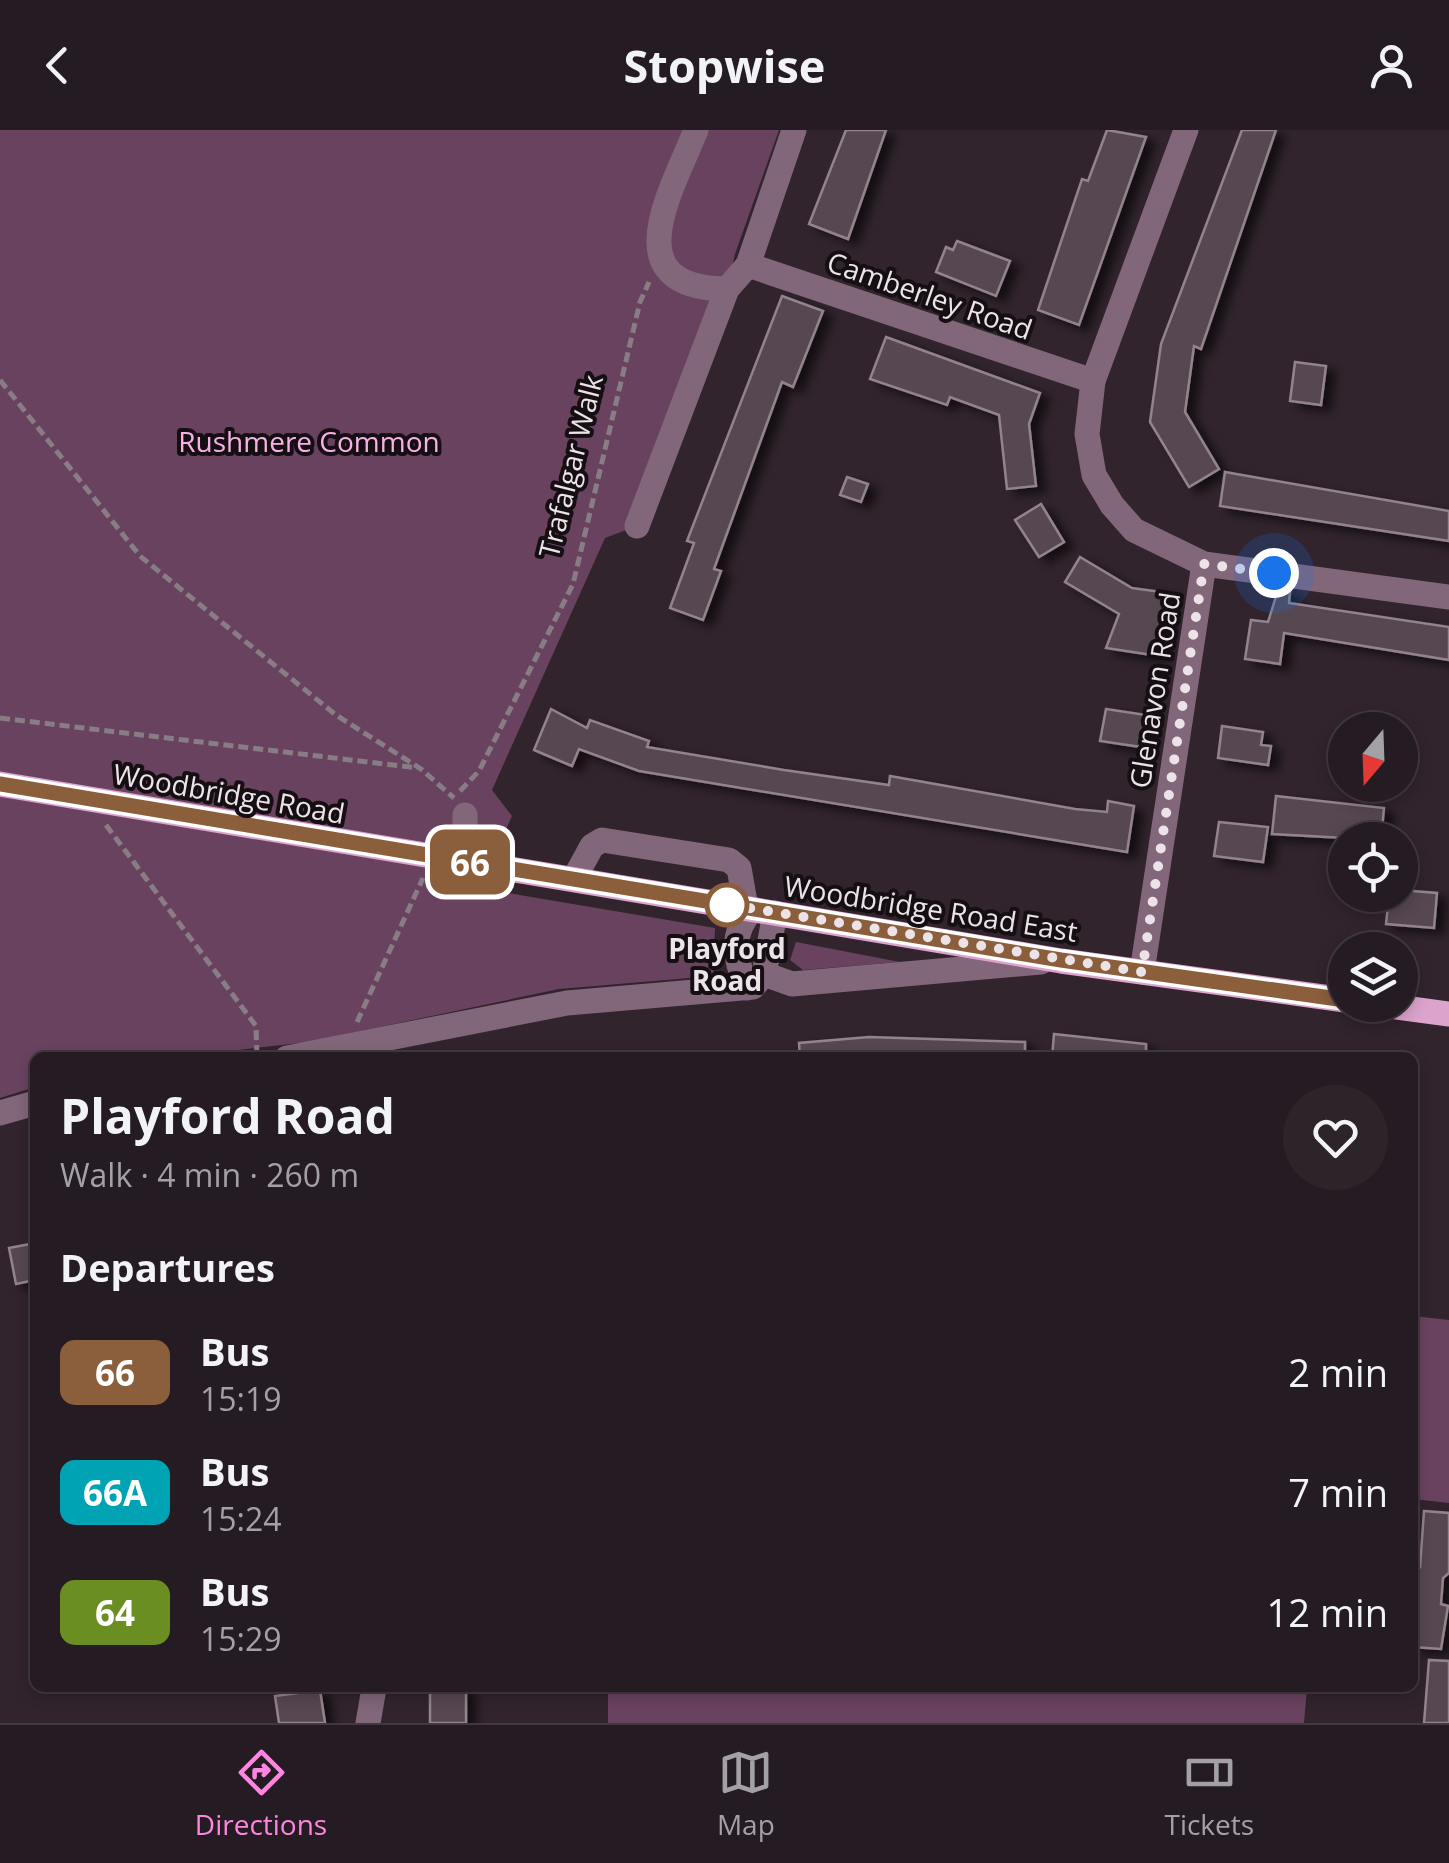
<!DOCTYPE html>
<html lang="en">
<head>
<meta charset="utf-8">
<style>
	:root { --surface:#251b22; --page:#2d242a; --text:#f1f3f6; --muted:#a3a1a5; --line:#423940; --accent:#fe86e1 }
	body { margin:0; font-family:"Open Sans",sans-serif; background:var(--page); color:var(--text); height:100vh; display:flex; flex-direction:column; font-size:38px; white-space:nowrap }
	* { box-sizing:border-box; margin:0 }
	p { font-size:32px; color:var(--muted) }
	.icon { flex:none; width:55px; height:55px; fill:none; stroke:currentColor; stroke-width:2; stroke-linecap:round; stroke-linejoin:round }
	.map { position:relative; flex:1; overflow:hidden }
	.side { position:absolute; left:30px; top:922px; width:1388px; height:640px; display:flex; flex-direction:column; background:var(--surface); border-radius:15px; box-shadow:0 5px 15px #0003,0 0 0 2px var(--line) }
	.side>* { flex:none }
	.badge { padding:0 20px; border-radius:15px; font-size:35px; line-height:65px }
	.needle { width:65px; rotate:199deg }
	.controls { position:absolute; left:1328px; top:582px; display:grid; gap:20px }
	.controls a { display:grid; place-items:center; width:90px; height:90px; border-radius:50%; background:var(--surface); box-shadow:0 5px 15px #0003,0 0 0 2px var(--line); font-size:50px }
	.you { position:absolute; width:50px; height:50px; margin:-25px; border:8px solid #fff; border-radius:50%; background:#1a73e8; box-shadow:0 0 0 15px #1a73e833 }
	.map>.badge { position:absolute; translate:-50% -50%; box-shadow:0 0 0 5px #fff }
	h2 { padding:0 30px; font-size:38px; line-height:90px }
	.round { display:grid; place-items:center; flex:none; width:105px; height:105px; border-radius:52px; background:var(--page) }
	.head { display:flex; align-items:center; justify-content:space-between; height:170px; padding:0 30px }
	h1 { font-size:48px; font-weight:700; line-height:75px }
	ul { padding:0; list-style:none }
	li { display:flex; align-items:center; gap:30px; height:120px; padding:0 30px }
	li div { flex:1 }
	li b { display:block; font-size:38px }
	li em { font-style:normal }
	li .badge { min-width:110px; font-weight:700; text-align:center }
	header { display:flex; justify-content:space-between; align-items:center; height:130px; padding:0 30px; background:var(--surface); font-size:45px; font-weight:700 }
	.dock { display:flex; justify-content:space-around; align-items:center; height:140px; border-top:2px solid var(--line); background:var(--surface); font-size:28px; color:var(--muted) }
	.dock a { display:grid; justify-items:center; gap:5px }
	.dock .current { color:var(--accent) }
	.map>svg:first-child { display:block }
</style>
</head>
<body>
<header><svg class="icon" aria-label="back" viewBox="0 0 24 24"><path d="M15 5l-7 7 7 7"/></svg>Stopwise<svg class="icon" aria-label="person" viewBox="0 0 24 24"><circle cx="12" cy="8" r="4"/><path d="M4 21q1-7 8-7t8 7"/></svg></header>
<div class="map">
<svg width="1449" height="1593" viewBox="0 0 1449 1593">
	<defs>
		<filter id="shadow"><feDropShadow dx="9" dy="5.5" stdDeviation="5" flood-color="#0009"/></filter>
	</defs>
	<rect width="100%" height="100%" fill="#31242d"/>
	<g fill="#69425f">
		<polygon points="0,0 779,0 735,124 727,159 637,396 605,408 492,660 512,686 479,758 715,798 713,846 559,859 309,912 174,927 35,928 35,957 0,968"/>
		<polygon points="796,812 900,832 803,840 790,830"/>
		<polygon points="1413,1186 1449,1190 1449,1373 1413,1369"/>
		<polygon points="608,1558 1307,1558 1304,1593 608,1593"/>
	</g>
	<g fill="#564751" stroke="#93838e" stroke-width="2.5" filter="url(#shadow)">
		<polygon points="846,0 886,0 848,109 809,94"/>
		<polygon points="1107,0 1146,7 1079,195 1038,180 1082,49 1088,51"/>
		<polygon points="1242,0 1276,0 1201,219 1194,216 1185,282 1219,339 1189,357 1150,292 1161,214"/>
		<polygon points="957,111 1010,131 996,166 936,142 946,117 953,120"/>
		<polygon points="782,166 823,181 793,257 782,252 714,439 721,441 703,490 670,478 694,413 687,411"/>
		<polygon points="886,207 1040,263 1029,294 1036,356 1007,359 999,285 950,267 947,275 870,249"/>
		<polygon points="1295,232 1326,236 1321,275 1290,271"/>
		<polygon points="1225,342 1449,381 1449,411 1220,376"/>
		<polygon points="847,347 868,354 861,372 840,365"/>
		<polygon points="1041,374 1064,412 1039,427 1015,390"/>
		<polygon points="1080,427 1132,458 1169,463 1159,526 1106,518 1119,484 1065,452"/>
		<polygon points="1278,460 1290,462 1289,473 1449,497 1449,530 1284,503 1280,534 1245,529 1251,490 1268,492"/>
		<polygon points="551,579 587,598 590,590 649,611 647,617 784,640 889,655 890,646 1075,679 1107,682 1108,671 1134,676 1127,722 639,641 579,619 572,636 534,620"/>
		<polygon points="1106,579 1146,585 1141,617 1100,611"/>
		<polygon points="1222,596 1263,602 1261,615 1271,616 1268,635 1218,628"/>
		<polygon points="1276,666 1384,678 1381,710 1272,704"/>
		<polygon points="1219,692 1268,697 1263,732 1214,726"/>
		<polygon points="1400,760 1437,763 1434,798 1386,794 1389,765 1400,765"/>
		<polygon points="1054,904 1146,914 1146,928 1052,928"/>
		<polygon points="869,907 1025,912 1025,928 800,928 799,913"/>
		<polygon points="35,1113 35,1150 16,1154 9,1118"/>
		<polygon points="1424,1381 1449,1383 1449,1443 1443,1448 1441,1474 1448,1476 1441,1519 1413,1517 1412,1436 1420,1437"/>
		<polygon points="1429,1530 1449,1531 1449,1593 1424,1593"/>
		<rect x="430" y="1558" width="36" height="35"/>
		<polygon points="320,1560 325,1593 279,1593 275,1566"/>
	</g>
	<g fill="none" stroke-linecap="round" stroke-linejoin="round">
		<g stroke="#887d84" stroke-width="5" stroke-dasharray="10 5" stroke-linecap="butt">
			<polyline points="0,250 140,426 336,585 421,639 454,668"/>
			<polyline points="0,588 418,638"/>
			<polyline points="460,661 479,641 573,454 640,172 649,152"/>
			<polyline points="106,695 256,896 257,928"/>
			<polyline points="357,892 423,748"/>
		</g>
		<g stroke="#82667a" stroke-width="25">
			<path d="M696,0C671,62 613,158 727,159"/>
			<polyline points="1186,0 1093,251 1087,304 1094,345 1112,375 1134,400 1204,434 1449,467"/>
			<polyline points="748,135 1093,251"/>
			<polyline points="637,396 727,159 748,135 794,0"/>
			<polyline points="465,685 465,732"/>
			<polyline points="574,749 592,716 602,710 729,730 739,738 746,778"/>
			<polyline points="1142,842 1204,434"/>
			<polyline points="764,844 792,854 1041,832"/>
			<path d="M747,858C735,830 729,803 753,779"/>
			<polyline points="287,928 567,873 753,857 764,844 775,783"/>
			<polyline points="0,983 35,973"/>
			<polyline points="368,1593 374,1558"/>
		</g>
		<g stroke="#dca3cc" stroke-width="25">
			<polyline points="0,654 1061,831 1345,870"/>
			<polyline points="1382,875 1449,884"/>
		</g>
	</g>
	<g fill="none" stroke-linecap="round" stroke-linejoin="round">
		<g stroke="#fff" stroke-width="22">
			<polyline id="line" points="0,654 1061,830 1345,870"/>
		</g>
		<use href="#line" stroke="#8b5e3c" stroke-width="15"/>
		<polyline stroke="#ece3e9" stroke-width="10" stroke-dasharray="0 18" points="727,775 712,772 1142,842 1204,434 1274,443"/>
	</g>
	<circle fill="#fff" stroke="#8b5e3c" stroke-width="5" cx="727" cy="775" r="20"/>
	<g text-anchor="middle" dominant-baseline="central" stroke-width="8" stroke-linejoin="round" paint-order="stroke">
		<g font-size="28" fill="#ece3e9" stroke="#150f13">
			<text transform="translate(930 165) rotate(19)">Camberley Road</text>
			<text transform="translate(570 336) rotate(-76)">Trafalgar Walk</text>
			<text transform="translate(1154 560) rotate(-81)">Glenavon Road</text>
			<text transform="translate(229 663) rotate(10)">Woodbridge Road</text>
			<text transform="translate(931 778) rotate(9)">Woodbridge Road East</text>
		</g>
		<g font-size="28" fill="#f7b0e3" stroke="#150f13">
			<text x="309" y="311">Rushmere Common</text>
		</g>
		<g font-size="28" font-weight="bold" fill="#ece3e9" stroke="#150f13">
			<text x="727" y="818">Playford<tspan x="727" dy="32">Road</tspan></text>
		</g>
	</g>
</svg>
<div class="controls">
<a><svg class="needle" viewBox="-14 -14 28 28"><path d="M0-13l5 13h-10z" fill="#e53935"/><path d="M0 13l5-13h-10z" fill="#a3a1a5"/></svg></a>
<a><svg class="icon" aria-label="locate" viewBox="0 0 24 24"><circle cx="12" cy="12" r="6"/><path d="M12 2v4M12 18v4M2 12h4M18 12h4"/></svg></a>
<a><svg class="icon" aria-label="layers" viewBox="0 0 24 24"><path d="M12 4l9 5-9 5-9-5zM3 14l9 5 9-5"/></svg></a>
</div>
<div class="you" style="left:1274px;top:443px"></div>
<b class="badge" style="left:470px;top:732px;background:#8b5e3c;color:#fff">66</b>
<section class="side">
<div class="head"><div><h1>Playford Road</h1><p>Walk · 4 min · 260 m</p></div><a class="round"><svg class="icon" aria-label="heart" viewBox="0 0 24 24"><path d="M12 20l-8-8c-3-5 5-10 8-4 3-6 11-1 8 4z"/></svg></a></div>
<h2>Departures</h2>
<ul>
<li><span class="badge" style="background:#8b5e3c;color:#fff">66</span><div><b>Bus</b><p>15:19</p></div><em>2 min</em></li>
<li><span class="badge" style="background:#00a3b4;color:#fff">66A</span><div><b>Bus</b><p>15:24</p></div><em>7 min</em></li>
<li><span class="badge" style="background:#6b8e23;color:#fff">64</span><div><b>Bus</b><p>15:29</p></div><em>12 min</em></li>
</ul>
</section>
</div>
<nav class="dock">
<a class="current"><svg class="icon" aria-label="directions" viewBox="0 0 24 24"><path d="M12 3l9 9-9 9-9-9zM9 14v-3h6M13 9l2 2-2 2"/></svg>Directions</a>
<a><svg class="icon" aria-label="map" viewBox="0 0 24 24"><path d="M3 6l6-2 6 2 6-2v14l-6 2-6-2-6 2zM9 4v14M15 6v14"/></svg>Map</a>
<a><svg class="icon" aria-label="tickets" viewBox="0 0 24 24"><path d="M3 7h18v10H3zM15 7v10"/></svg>Tickets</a>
</nav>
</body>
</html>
